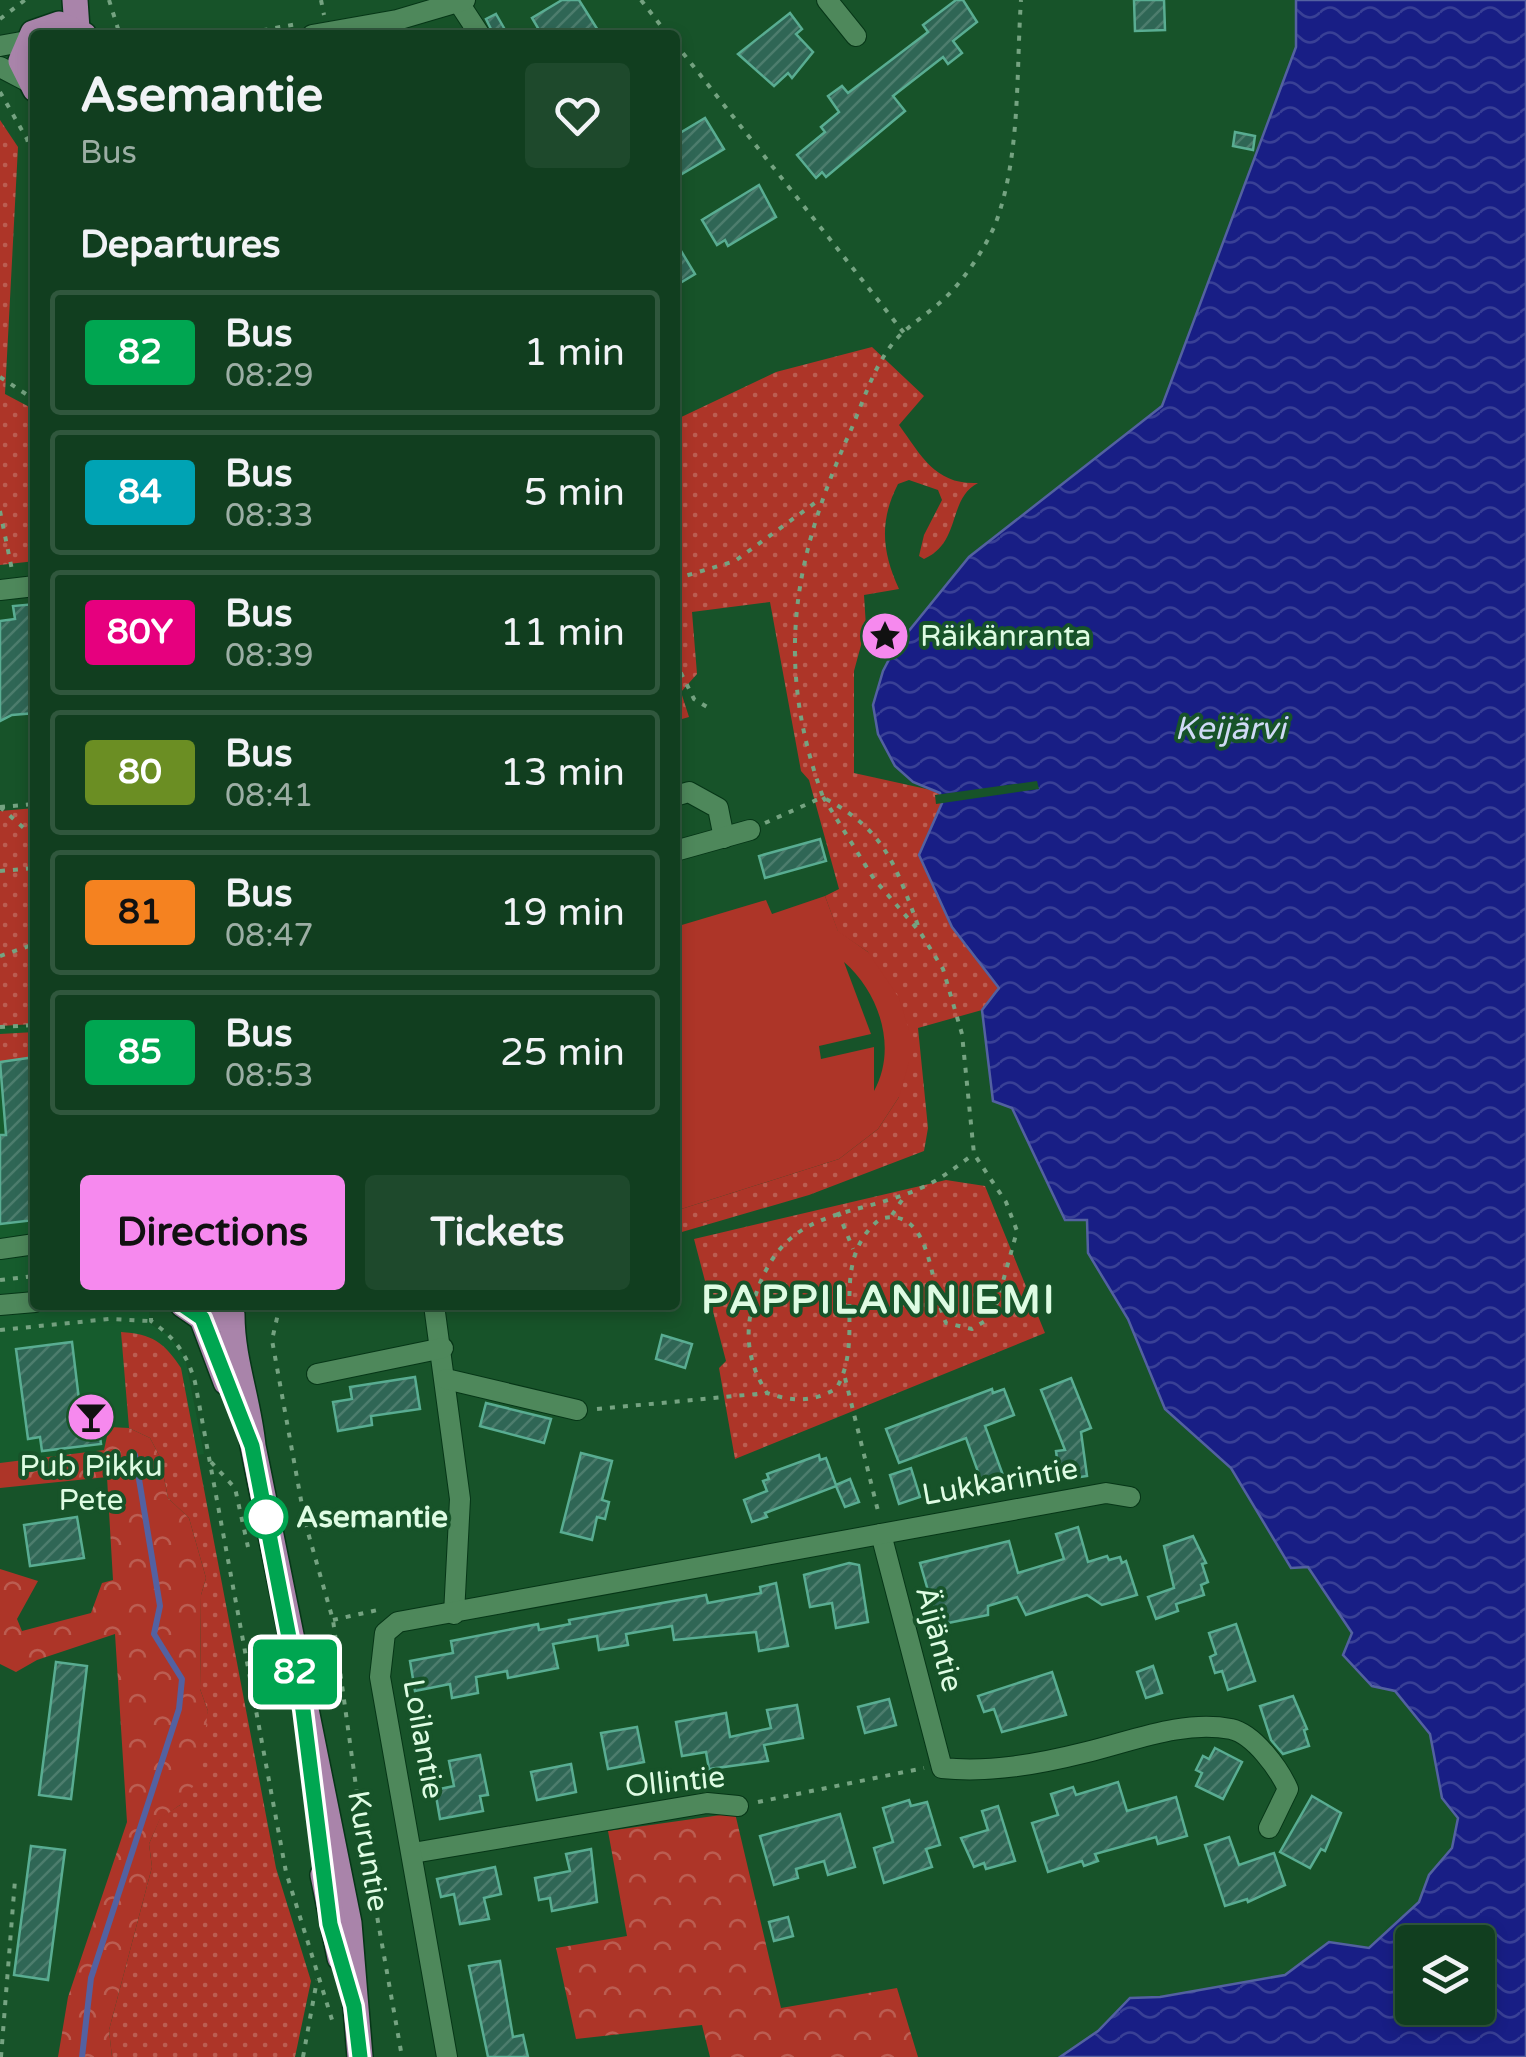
<!DOCTYPE html>
<html lang="en">
<head>
<meta charset="utf-8">
<style>
	:root { --surface:#113e1f; --page:#1e492c; --text:#f1f3f6; --muted:#9caea4; --line:#30573d; --accent:#f689ee }
	body { margin:0; font-family:"Varela Round",sans-serif; background:var(--page); color:var(--text); height:100vh; display:flex; flex-direction:column; font-size:38px; white-space:nowrap }
	* { box-sizing:border-box; margin:0 }
	p { font-size:32px; color:var(--muted) }
	.icon { flex:none; width:55px; height:55px; fill:none; stroke:currentColor; stroke-width:2; stroke-linecap:round; stroke-linejoin:round }
	.map { position:relative; flex:1; overflow:hidden }
	.side { position:absolute; left:30px; top:30px; width:650px; height:1280px; display:flex; flex-direction:column; background:var(--surface); border-radius:10px; box-shadow:0 5px 15px #0003,0 0 0 2px var(--line) }
	.side>* { flex:none }
	.badge { padding:0 20px; border-radius:8px; font-size:35px; line-height:65px }
	.fabs { position:absolute; left:1395px; top:1925px; display:grid; gap:20px }
	.fabs a { display:grid; place-items:center; width:100px; height:100px; border-radius:10px; background:var(--surface); box-shadow:0 5px 15px #0003,0 0 0 2px var(--line); font-size:50px }
	.map>.badge { position:absolute; translate:-50% -50%; box-shadow:0 0 0 5px #fff }
	h2 { padding:0 50px; font-size:38px; line-height:90px }
	.round { display:grid; place-items:center; flex:none; width:105px; height:105px; border-radius:10px; background:var(--page) }
	.headline { display:flex; align-items:center; justify-content:space-between; height:170px; padding:0 50px }
	h1 { font-size:48px; font-weight:800; line-height:75px }
	.cta { display:flex; gap:20px; margin-top:auto; padding:20px 50px }
	.cta a { flex:1; height:115px; border-radius:10px; background:var(--accent); color:#111; font-size:40px; font-weight:800; line-height:115px; text-align:center }
	.cta a+a { background:var(--page); color:var(--text) }
	ul { padding:0; list-style:none }
	li { display:flex; align-items:center; gap:30px; height:125px; margin:0 20px 15px; padding:0 30px; border:5px solid var(--line); border-radius:10px }
	li div { flex:1 }
	li b { display:block; font-size:38px }
	li em { font-style:normal }
	li .badge { min-width:110px; font-weight:700; text-align:center }
	.map>svg:first-child { display:block }
</style>
</head>
<body>
<div class="map">
<svg width="1526" height="2057" viewBox="0 0 1526 2057">
	<defs>
		<pattern id="grass-dots" width="8" height="8" patternUnits="userSpaceOnUse" patternTransform="scale(2.5)"><rect width="8" height="8" fill="#ad3528"/><path d="M2 2h.1M6 6h.1" fill="none" stroke="#bb5d51" stroke-width="1.8" stroke-linecap="round"/></pattern>
		<pattern id="forest-crowns" width="20" height="18" patternUnits="userSpaceOnUse" patternTransform="scale(2.5)"><rect width="20" height="18" fill="#ad3528"/><path d="M2 6a3 3 0 1 1 6 0M12 15a3 3 0 1 1 6 0" fill="none" stroke="#bb5d51"/></pattern>
		<pattern id="water-waves" width="16" height="10" patternUnits="userSpaceOnUse" patternTransform="scale(2.5)"><rect width="16" height="10" fill="#181e85"/><path d="M0 5q4-4 8 0t8 0" fill="none" stroke="#394096"/></pattern>
		<pattern id="building-hatch" width="6" height="6" patternUnits="userSpaceOnUse" patternTransform="scale(2.5)"><rect width="6" height="6" fill="#2f6655"/><path d="M-1 1l2-2M0 6l6-6M5 7l2-2" fill="none" stroke="#4d7d6d"/></pattern>
	</defs>
	<rect width="100%" height="100%" fill="#175329"/>
	<polygon fill="#165c2d" points="35,1026 35,1305 149,1305 150,1324 168,1335 185,1357 204,1454 0,1487 0,1028"/>
	<g fill="url(#grass-dots)">
		<polygon points="0,120 18,147 5,394 35,410 35,561 0,565"/>
		<path d="M872,347L924,396L899,425C922,457 936,485 978,483C947,499 962,542 924,559L919,556L924,535L942,500L938,490L909,480L898,484C879,521 882,552 899,589L864,595L866,627L854,671V773L940,792L942,803L919,855L952,927L999,988L982,1010L918,1028L928,1128L924,1151L809,1195L675,1234V1211L839,1159L878,1129L899,1097L868,952L838,932L825,896L839,889L809,780L801,771L770,602L692,612L697,674L681,692L689,717L675,721V420L776,372Z"/>
		<polygon points="35,808 35,1024 0,1026 0,811"/>
		<polygon points="35,1032 35,1057 0,1062 0,1034"/>
		<polygon points="946,1180 985,1186 1045,1333 735,1459 719,1368 726,1361 694,1239"/>
		<path d="M121,1332C152,1334 164,1342 181,1368L276,1868L311,1981L295,2057H112L109,2030L152,1867L149,1844L160,1818L180,1805L208,1711L200,1689L201,1595L206,1578L189,1518L168,1498L160,1457L150,1438L129,1428Z"/>
	</g>
	<g fill="url(#forest-crowns)">
		<polygon points="109,1427 129,1428 150,1438 160,1457 168,1498 189,1518 206,1578 201,1595 200,1689 208,1711 199,1778 180,1805 160,1819 149,1844 152,1867 109,2030 112,2057 58,2057 68,1997 127,1822 115,1634 37,1660 16,1672 0,1664 0,1569 38,1581 17,1619 22,1631 91,1613 102,1583 113,1580 107,1477 0,1488 0,1463 104,1450"/>
		<polygon points="735,1813 781,2008 897,1988 918,2057 710,2057 702,2025 576,2039 556,1948 627,1936 608,1831"/>
	</g>
	<path fill="#ad3528" fill-rule="evenodd" d="M825,896L838,931L868,952L899,998L909,1030V1062L899,1097L878,1129L839,1159L675,1211V927L766,900L772,914ZM844,962C879,992 898,1048 874,1091V1047L821,1059L819,1046L871,1034Z"/>
	<path fill="url(#water-waves)" stroke="#5361a1" stroke-width="2.5" fill-rule="evenodd" d="M1296,0H1526V2057H1060L1098,2031L1130,1998L1160,1997L1285,1975L1329,1942L1369,1948L1419,1902L1429,1875L1452,1848L1458,1818L1442,1798L1430,1734L1395,1691L1372,1686L1343,1655L1352,1633L1308,1567L1291,1568L1231,1468L1165,1409L1128,1319L1088,1253L1087,1220H1065L1012,1108L993,1101L982,1010L999,988L952,927L919,855L942,803L940,793L913,782L895,766L878,734L873,705L883,671L895,648L969,557L1162,406L1296,47ZM1412,1942H1478V2008H1412Z"/>
	<polygon fill="#175329" points="1037,781 1039,789 936,804 935,795"/>
	<g fill="none" stroke-linecap="round" stroke-linejoin="round">
		<polyline stroke="#5361a1" stroke-width="6" points="82,2057 91,1978 179,1709 182,1679 154,1634 160,1606 135,1455"/>
	</g>
	<g fill="url(#building-hatch)" stroke="#59ad92" stroke-width="2.5">
		<polygon points="562,0 579,0 601,35 542,35 532,18"/>
		<polygon points="956,0 963,0 977,22 953,41 962,53 948,64 943,57 893,96 905,111 826,177 822,172 816,178 797,155 825,132 821,127 839,112 828,96 842,86 848,93 928,32 923,25"/>
		<polygon points="1134,0 1164,0 1165,30 1135,31"/>
		<polygon points="790,13 802,29 796,34 813,52 792,78 788,73 774,86 738,54"/>
		<polygon points="496,14 508,35 494,35 486,19"/>
		<polygon points="705,118 724,149 675,178 675,136"/>
		<polygon points="1235,132 1255,136 1253,150 1233,146"/>
		<polygon points="759,185 776,217 728,246 725,240 717,245 702,220"/>
		<polygon points="675,241 695,274 675,286"/>
		<polygon points="35,604 35,713 12,715 0,721 0,621 15,619 13,606"/>
		<polygon points="820,839 826,861 765,878 759,856"/>
		<polygon points="35,1057 35,1220 0,1224 0,1135 6,1135 0,1062"/>
		<polygon points="662,1335 692,1344 685,1368 656,1359"/>
		<polygon points="72,1342 80,1408 96,1407 101,1444 42,1451 40,1437 28,1439 16,1349"/>
		<polygon points="415,1377 420,1409 371,1416 372,1425 338,1431 333,1402 352,1399 350,1387"/>
		<polygon points="1071,1378 1091,1428 1081,1432 1087,1476 1060,1480 1056,1451 1065,1450 1041,1390"/>
		<polygon points="992,1389 993,1393 1004,1389 1014,1415 985,1426 1004,1478 983,1486 966,1438 899,1463 886,1429"/>
		<polygon points="486,1403 551,1419 544,1443 480,1426"/>
		<polygon points="581,1453 612,1461 602,1500 609,1502 605,1519 597,1517 592,1540 561,1532"/>
		<polygon points="819,1455 820,1460 826,1458 836,1485 850,1479 859,1502 845,1507 836,1486 765,1513 767,1517 752,1522 744,1500 767,1491 763,1481 769,1479 767,1474"/>
		<polygon points="911,1468 920,1497 899,1504 890,1475"/>
		<polygon points="77,1517 84,1558 30,1566 24,1525"/>
		<polygon points="1078,1527 1088,1562 1107,1556 1109,1560 1120,1557 1122,1563 1126,1561 1137,1595 1102,1605 1087,1595 1026,1615 1017,1597 988,1606 988,1615 938,1625 920,1563 1009,1541 1018,1573 1064,1559 1056,1534"/>
		<polygon points="1193,1536 1206,1563 1202,1564 1208,1582 1201,1585 1204,1595 1176,1604 1178,1611 1156,1619 1148,1597 1174,1588 1164,1546"/>
		<polygon points="849,1563 859,1565 868,1622 836,1628 832,1603 810,1607 804,1575"/>
		<polygon points="776,1583 788,1646 759,1651 756,1632 674,1640 672,1626 626,1634 628,1645 599,1650 597,1636 553,1644 558,1668 508,1678 507,1671 476,1677 478,1693 452,1698 450,1684 415,1691 410,1661 453,1653 451,1641 538,1624 539,1630 570,1624 569,1620 706,1595 708,1603 761,1593 760,1587"/>
		<polygon points="1236,1624 1255,1681 1228,1690 1222,1671 1215,1673 1210,1657 1216,1654 1209,1633"/>
		<polygon points="56,1662 87,1666 71,1799 39,1795"/>
		<polygon points="1153,1666 1162,1693 1146,1698 1137,1672"/>
		<polygon points="1052,1672 1066,1715 1002,1732 994,1709 984,1712 978,1696"/>
		<polygon points="1293,1696 1307,1729 1304,1730 1309,1746 1283,1754 1271,1740 1260,1706"/>
		<polygon points="889,1699 896,1725 865,1733 858,1707"/>
		<polygon points="797,1705 803,1738 764,1745 768,1761 709,1769 706,1752 682,1756 676,1722 726,1713 730,1737 771,1728 767,1710"/>
		<polygon points="637,1727 644,1762 608,1769 601,1733"/>
		<polygon points="1215,1748 1242,1762 1223,1799 1196,1786 1202,1773 1196,1770 1203,1756 1209,1759"/>
		<polygon points="480,1755 488,1795 480,1796 483,1811 440,1819 435,1790 454,1786 449,1761"/>
		<polygon points="571,1764 576,1792 537,1800 531,1772"/>
		<polygon points="1118,1782 1127,1811 1176,1797 1187,1836 1158,1844 1156,1837 1095,1854 1098,1861 1084,1866 1082,1861 1048,1872 1032,1823 1058,1815 1051,1794 1073,1787 1076,1795"/>
		<polygon points="1312,1796 1341,1813 1325,1851 1321,1849 1310,1868 1280,1852"/>
		<polygon points="909,1800 911,1806 927,1802 940,1845 926,1849 932,1867 884,1883 874,1848 893,1842 883,1808"/>
		<polygon points="998,1806 1015,1861 986,1869 984,1863 974,1867 961,1838 988,1830 982,1811"/>
		<polygon points="840,1814 855,1867 828,1875 824,1861 796,1869 798,1878 774,1885 760,1836"/>
		<polygon points="1229,1837 1239,1865 1274,1853 1285,1885 1248,1902 1247,1899 1225,1906 1205,1845"/>
		<polygon points="31,1846 65,1850 48,1980 14,1975"/>
		<polygon points="591,1849 597,1902 552,1911 550,1898 539,1900 535,1878 570,1871 566,1854"/>
		<polygon points="495,1867 501,1894 484,1898 489,1919 460,1924 454,1894 441,1897 437,1879"/>
		<polygon points="788,1917 793,1936 774,1941 769,1922"/>
		<polygon points="500,1961 513,2037 523,2035 528,2057 488,2057 469,1966"/>
	</g>
	<g fill="none" stroke-linecap="round" stroke-linejoin="round">
		<g stroke="#063617" stroke-width="22">
			<g id="minor">
				<polyline points="827,0 856,36"/>
				<polyline points="459,3 480,35"/>
				<polyline points="312,35 397,20 465,0"/>
				<polyline points="0,46 27,41"/>
				<polyline points="0,67 27,81"/>
				<polyline points="0,590 35,586"/>
				<polyline points="675,796 689,792 718,808 724,838"/>
				<polyline points="675,851 750,830"/>
				<polyline points="0,1249 35,1244"/>
				<polyline points="0,1305 35,1302"/>
				<polyline points="434,1305 460,1499 454,1614"/>
				<polyline points="317,1374 443,1348"/>
				<polyline points="446,1379 577,1410"/>
				<path d="M881,1534L942,1768C990,1773 1039,1764 1087,1752C1133,1741 1182,1720 1231,1729C1254,1734 1279,1769 1288,1789L1269,1828"/>
				<polyline points="413,1853 707,1803 738,1806"/>
				<polyline points="447,2057 380,1677 385,1633 398,1622 1106,1493 1130,1497"/>
			</g>
		</g>
		<g stroke="#063617" stroke-width="28">
			<g id="major">
				<polyline points="75,0 77,29"/>
				<polyline points="35,89 21,61 33,33 59,24 84,35"/>
				<polyline points="183,1305 202,1318 219,1319"/>
				<path d="M232,1315C232,1360 249,1402 253,1446L349,1923L360,2057"/>
				<polyline points="202,1318 226,1382"/>
				<polyline points="323,1875 340,1958"/>
			</g>
		</g>
		<g stroke="#75a381" stroke-width="4" stroke-dasharray="5 8" stroke-linecap="butt">
			<polyline points="109,0 120,35"/>
			<polyline points="321,0 324,15"/>
			<polyline points="641,0 668,35"/>
			<polyline points="0,19 25,0"/>
			<polyline points="237,35 297,24"/>
			<polyline points="675,43 904,333"/>
			<polyline points="0,92 27,139 35,167"/>
			<polyline points="0,377 35,400"/>
			<polyline points="0,511 12,570"/>
			<polyline points="675,579 735,561 819,500"/>
			<polyline points="675,661 694,699 712,710"/>
			<path d="M823,797L874,879L920,932L943,969L962,1034L974,1154L1006,1202L1017,1231L997,1303L985,1321L972,1329L946,1323C930,1290 933,1204 880,1219C825,1263 868,1336 836,1389C812,1402 793,1402 767,1393C749,1365 744,1336 753,1304C781,1204 847,1221 921,1188C940,1180 957,1166 974,1154"/>
			<path d="M826,799C886,831 896,867 919,928"/>
			<polyline points="0,807 35,838"/>
			<polyline points="0,807 35,804"/>
			<path d="M765,823L823,797C774,663 793,559 850,432C862,405 871,374 888,350C901,329 926,316 944,299C964,280 984,250 995,225C1021,156 1016,73 1021,0"/>
			<polyline points="0,871 35,868"/>
			<polyline points="0,956 35,944"/>
			<polyline points="0,1027 35,1025"/>
			<polyline points="838,1212 853,1249"/>
			<polyline points="892,1215 906,1194"/>
			<polyline points="0,1280 35,1276"/>
			<path d="M151,1305V1321C175,1338 187,1354 195,1382L286,1872L333,2023"/>
			<polyline points="280,1305 272,1340 305,1522 333,1620 363,1837 402,2057"/>
			<polyline points="0,1330 109,1319 150,1321"/>
			<polyline points="845,1378 879,1515"/>
			<polyline points="597,1409 767,1393"/>
			<polyline points="211,1462 235,1488 248,1547"/>
			<polyline points="333,1620 382,1609"/>
			<polyline points="758,1802 924,1768"/>
			<polyline points="1,2057 15,1880"/>
			<polyline points="303,2057 317,1980"/>
		</g>
		<use href="#minor" stroke="#4e885b" stroke-width="20"/>
		<use href="#major" stroke="#a984aa" stroke-width="25"/>
	</g>
	<g fill="none" stroke-linecap="round" stroke-linejoin="round">
		<g stroke="#fff" stroke-width="22">
			<polyline id="line" points="183,1305 202,1318 252,1446 303,1710 330,1924 354,2006 360,2057"/>
		</g>
		<use href="#line" stroke="#00a651" stroke-width="15"/>
	</g>
	<defs>
		<g id="sight-disc" transform="scale(2.5)"><circle r="9.5" fill="#f689ee" stroke="#175329"/><path d="M0-6L1.8-2.2L6-1.7L2.9 1.2L3.7 5.4L0 3.3L-3.7 5.4L-2.9 1.2L-6-1.7L-1.8-2.2Z" fill="#111"/></g>
		<g id="bar-disc" transform="scale(2.5)"><circle r="9.5" fill="#f689ee" stroke="#175329"/><path d="M-6-5H6L.8 .8V4.5H3.5V6h-7V4.5H-.8V.8Z" fill="#111"/></g>
	</defs>
	<g fill-rule="evenodd">
		<use href="#sight-disc" x="885" y="636"/>
		<use href="#bar-disc" x="91" y="1417"/>
	</g>
	<circle fill="#fff" stroke="#00a651" stroke-width="5" cx="266" cy="1517" r="20"/>
	<g text-anchor="middle" dominant-baseline="central" stroke-width="8" stroke-linejoin="round" paint-order="stroke">
		<g font-size="30" fill="#defce3" stroke="#175329" text-anchor="start">
			<text x="920" y="636">Räikänranta</text>
			<text x="91" y="1466" text-anchor="middle">Pub Pikku<tspan x="91" dy="34">Pete</tspan></text>
		</g>
		<g font-size="30" fill="#defce3" stroke="#175329">
			<text transform="translate(1000 1482) rotate(-10)">Lukkarintie</text>
			<text transform="translate(939 1639) rotate(75)">Äijäntie</text>
			<text transform="translate(423 1739) rotate(80)">Loilantie</text>
			<text transform="translate(675 1782) rotate(-6)">Ollintie</text>
			<text transform="translate(368 1851) rotate(80)">Kuruntie</text>
		</g>
		<g font-size="30" font-weight="bold" fill="#defce3" stroke="#175329" text-anchor="start">
			<text x="296" y="1517">Asemantie</text>
		</g>
		<g font-size="32" font-style="italic" fill="#d0daf6" stroke="#175329">
			<text x="1230" y="729">Keijärvi</text>
		</g>
		<g font-size="40" font-weight="bold" letter-spacing="2.5" fill="#defce3" stroke="#175329">
			<text x="879" y="1300">PAPPILANNIEMI</text>
		</g>
	</g>
</svg>
<div class="fabs">
<a><svg class="icon" aria-label="layers" viewBox="0 0 24 24"><path d="M12 4l9 5-9 5-9-5zM3 14l9 5 9-5"/></svg></a>
</div>
<b class="badge" style="left:295px;top:1672px;background:#00a651;color:#fff">82</b>
<section class="side">
<div class="headline"><div><h1>Asemantie</h1><p>Bus</p></div><a class="round"><svg class="icon" aria-label="heart" viewBox="0 0 24 24"><path d="M12 20l-8-8c-3-5 5-10 8-4 3-6 11-1 8 4z"/></svg></a></div>
<h2>Departures</h2>
<ul>
<li><span class="badge" style="background:#00a651;color:#fff">82</span><div><b>Bus</b><p>08:29</p></div><em>1 min</em></li>
<li><span class="badge" style="background:#00a3b4;color:#fff">84</span><div><b>Bus</b><p>08:33</p></div><em>5 min</em></li>
<li><span class="badge" style="background:#e6007e;color:#fff">80Y</span><div><b>Bus</b><p>08:39</p></div><em>11 min</em></li>
<li><span class="badge" style="background:#6b8e23;color:#fff">80</span><div><b>Bus</b><p>08:41</p></div><em>13 min</em></li>
<li><span class="badge" style="background:#f58220;color:#111">81</span><div><b>Bus</b><p>08:47</p></div><em>19 min</em></li>
<li><span class="badge" style="background:#00a651;color:#fff">85</span><div><b>Bus</b><p>08:53</p></div><em>25 min</em></li>
</ul>
<div class="cta"><a>Directions</a><a>Tickets</a></div>
</section>
</div>
</body>
</html>
